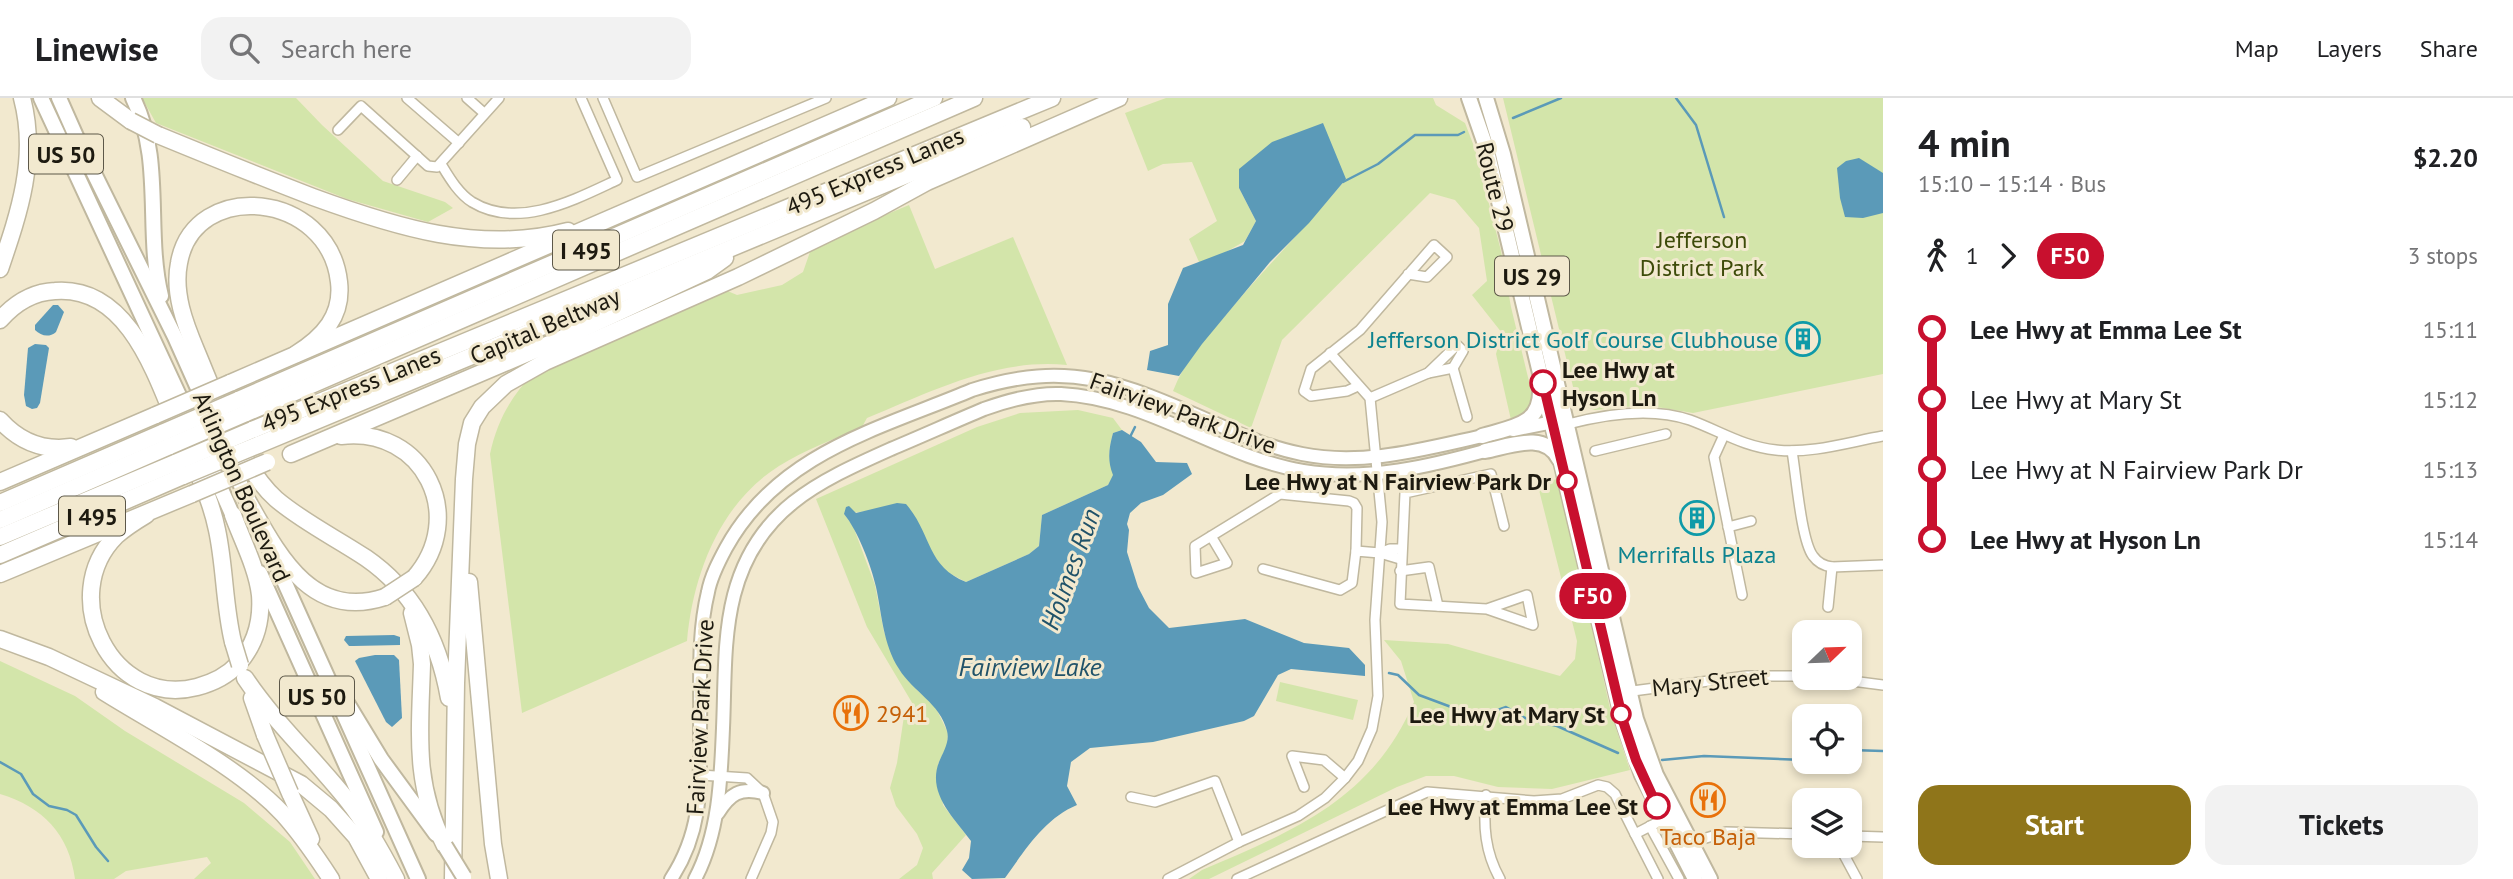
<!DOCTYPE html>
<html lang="en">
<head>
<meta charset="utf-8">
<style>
	:root { --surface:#fff; --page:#f2f2f2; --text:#202124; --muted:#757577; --line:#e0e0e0; --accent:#8f751a }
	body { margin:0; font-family:"PT Sans",sans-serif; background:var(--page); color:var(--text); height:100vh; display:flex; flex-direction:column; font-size:26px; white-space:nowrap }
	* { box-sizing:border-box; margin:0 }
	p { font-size:23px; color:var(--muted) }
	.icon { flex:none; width:38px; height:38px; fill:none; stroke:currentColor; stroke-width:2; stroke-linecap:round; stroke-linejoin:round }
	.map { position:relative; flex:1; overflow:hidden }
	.sheet { display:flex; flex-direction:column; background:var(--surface); width:630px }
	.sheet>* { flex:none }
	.badge { padding:0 14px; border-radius:23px; font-size:24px; line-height:46px }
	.needle { width:46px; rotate:67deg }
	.fabs { position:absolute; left:1792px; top:522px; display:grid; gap:14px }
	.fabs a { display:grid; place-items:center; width:70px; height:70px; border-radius:14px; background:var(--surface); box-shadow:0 4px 10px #0003; font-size:35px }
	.map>.badge { position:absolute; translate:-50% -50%; box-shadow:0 0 0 4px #fff }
	.legs { display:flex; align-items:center; gap:10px; height:77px; padding:0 35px; font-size:23px }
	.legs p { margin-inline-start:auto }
	.summary { display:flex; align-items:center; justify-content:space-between; height:119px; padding:0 35px }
	h1 { font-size:38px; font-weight:700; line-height:52px }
	.button { display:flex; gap:14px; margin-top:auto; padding:14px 35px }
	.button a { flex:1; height:80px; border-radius:21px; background:var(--accent); color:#fff; font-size:28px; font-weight:700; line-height:80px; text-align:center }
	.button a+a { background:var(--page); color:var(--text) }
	ul { padding:0 35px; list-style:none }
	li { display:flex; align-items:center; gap:24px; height:70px; font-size:26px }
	li i { display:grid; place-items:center; width:10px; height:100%; margin:0 9px; background:currentColor }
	li i::after { content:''; width:18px; height:18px; margin:-9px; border:5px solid; border-radius:50%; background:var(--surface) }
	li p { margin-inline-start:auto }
	li:first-child i { background:linear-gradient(#0000 50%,currentColor 0) }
	li:last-child i { background:linear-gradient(currentColor 50%,#0000 0) }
	header { display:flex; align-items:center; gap:42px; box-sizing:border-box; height:98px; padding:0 35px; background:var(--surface); border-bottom:2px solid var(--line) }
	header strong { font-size:33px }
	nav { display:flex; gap:38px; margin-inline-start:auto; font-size:24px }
	.search { width:490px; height:63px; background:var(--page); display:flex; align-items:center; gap:18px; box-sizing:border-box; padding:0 24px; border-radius:21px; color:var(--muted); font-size:26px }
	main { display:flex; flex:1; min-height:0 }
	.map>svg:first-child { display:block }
</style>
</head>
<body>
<header>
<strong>Linewise</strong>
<div class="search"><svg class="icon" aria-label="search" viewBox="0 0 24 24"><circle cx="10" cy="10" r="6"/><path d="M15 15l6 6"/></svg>Search here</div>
<nav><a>Map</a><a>Layers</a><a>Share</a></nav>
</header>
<main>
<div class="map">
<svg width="1883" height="781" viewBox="0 0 1883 781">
	<rect width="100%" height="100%" fill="#f2e9cf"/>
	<g fill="#d3e5aa">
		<polygon points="142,0 296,0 322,27 383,83 445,104 453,110 428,124 347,101 156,25"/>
		<path d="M1166,0H1433L1436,7L1465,25L1475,51L1501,153L1511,209L1533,300C1530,315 1525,317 1511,322L1496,256L1502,235L1472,197L1487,183L1479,130L1455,102L1430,95L1282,242L1251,330L1173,293C1184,264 1205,241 1225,218C1264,171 1307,128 1346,81L1239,90L1256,123L1245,143L1226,154L1211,175L1199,164L1189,141L1217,123L1192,64L1163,66L1148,73L1125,15Z"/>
		<polygon points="1503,0 1883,0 1883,276 1693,315 1645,307 1595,312 1586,309 1582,300 1576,301"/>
		<path d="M909,107L935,171L1013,139L1067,267C996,260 930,294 867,320L862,329C834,341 805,352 779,368C720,405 693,476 687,543L522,615L490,356C497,323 511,298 534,275L718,189L737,197L782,187L803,174L811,151L823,143Z"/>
		<path d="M1078,312L1113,320L1122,332L1113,335C1109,350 1107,362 1114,377L1108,387L1042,417L1039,448L1029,456L966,484L943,472L936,460L875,412L844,416L853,428L875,487L884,534L899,571L915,590L935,608L948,635L947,648L938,666L943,707L966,737L932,775L933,781H899L917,767L923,750L917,736L896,708L890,690L897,665L904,618L914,608L867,529L816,401L977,329L1020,315Z"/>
		<path d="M1559,380L1611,615L1630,672L1552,691L1498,689L1454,678H1426L1397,689L1209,781H1189L1202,772C1293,733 1372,702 1414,604L1401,563L1384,542L1448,546L1560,578L1575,561L1577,543L1538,388Z"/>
		<path d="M0,563L75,598L125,633L244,705L290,744L315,781H194L211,765L207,759L126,773L114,781H75C69,736 43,709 0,696Z"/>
		<polygon points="1280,584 1358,602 1353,622 1276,603"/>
	</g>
	<g fill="#5b9ab8">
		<polygon points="1323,25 1346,81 1309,125 1270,164 1202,246 1179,278 1147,272 1150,253 1168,247 1168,206 1183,170 1243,147 1256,123 1239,90 1239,71 1272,44"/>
		<polygon points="1859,60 1883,75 1883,115 1863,120 1845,119 1840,100 1837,70 1846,63"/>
		<path d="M53,207H58L64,214L56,234C49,240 41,238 35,232V227Z"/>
		<polygon points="35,246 46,247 49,250 40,305 37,310 32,311 26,308 24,297 28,250"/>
		<path d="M1122,332L1141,344L1156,364L1187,365L1192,376L1163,397L1141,405L1130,415L1127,426L1129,432L1127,454L1138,489L1149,510L1169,530L1245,521L1304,545L1349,550L1365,567V578L1291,571L1278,577L1254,618L1244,623L1153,644L1090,650L1071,664L1067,688L1077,707C1045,720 1025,752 1005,780L972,781L962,772L969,760L971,743C953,719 927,695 939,664C943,654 950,644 947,633C940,605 913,594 899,571C883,546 882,517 876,489C871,467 858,433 844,416L846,409L849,408L856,415L897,405L906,406C932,436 926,468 966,484L1029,456L1039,448L1042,417L1108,387L1113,377C1107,362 1109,350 1113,335Z"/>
		<polygon points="394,537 400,539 400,547 354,548 349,548 344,542 346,538"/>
		<polygon points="375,557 394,557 399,562 402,620 392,629 386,624 355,563 359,560"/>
	</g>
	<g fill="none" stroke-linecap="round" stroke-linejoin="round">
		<g stroke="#5b9ab8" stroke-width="2.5">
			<polyline points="1676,0 1696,27 1724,119"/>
			<polyline points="1513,20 1561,0"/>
			<polyline points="1343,84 1378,66 1415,37 1458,37 1464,34"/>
			<polyline points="1130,339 1135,329"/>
			<polyline points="1389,575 1398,577 1419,597 1478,619 1506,609 1527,621 1557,628 1618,655"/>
			<polyline points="1850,652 1883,653"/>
			<polyline points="1662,662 1704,658 1804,662"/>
			<polyline points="0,664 21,676 33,696 49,708 67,712 76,717 96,749 108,763"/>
		</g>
		<g stroke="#c0b89f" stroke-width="12">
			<g id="street">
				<polyline points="407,0 459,45"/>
				<polyline points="467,0 484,15"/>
				<polyline points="603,0 637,79 826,0"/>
				<polyline points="338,32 361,8 428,68 437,69 499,0"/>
				<path d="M441,66C449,79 458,95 472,104C518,132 574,102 617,82L581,0"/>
				<polyline points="397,82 417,58"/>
				<polyline points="1453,270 1467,319"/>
				<polyline points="1428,275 1453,270"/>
				<polyline points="1358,288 1347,293 1311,298 1304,293 1311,271 1360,232 1434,147 1447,159 1427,179 1408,176"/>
				<polyline points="1370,300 1428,275 1457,247 1463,253 1453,270"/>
				<path d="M1568,326C1606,316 1652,309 1690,322C1720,333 1744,349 1776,352C1811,356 1849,344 1883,338"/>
				<polyline points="1724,337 1714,359 1742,497"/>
				<polyline points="1595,353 1666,336"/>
				<path d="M1792,353C1796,376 1801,442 1813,458C1818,465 1824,468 1832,469L1883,467"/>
				<polyline points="1728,429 1751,423"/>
				<polyline points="1211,438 1227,465 1196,475 1195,448 1280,396 1349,403 1354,405 1357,410 1356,453"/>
				<polyline points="1400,461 1380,455 1390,451 1401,451"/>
				<polyline points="1263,471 1340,492 1352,485 1356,453 1380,455"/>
				<polyline points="1400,473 1429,469 1438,508"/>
				<polyline points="1828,509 1832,469"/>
				<polyline points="1487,511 1527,497 1533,527 1487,511 1400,506 1405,395 1491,376 1504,428"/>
				<polyline points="1821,579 1883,587"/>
				<polyline points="1625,594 1747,578 1804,578"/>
				<polyline points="700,677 747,680 763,695 773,724 771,735 751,781"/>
				<polyline points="1304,689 1292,658 1324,662 1345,680"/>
				<path d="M1486,697C1483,728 1485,754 1500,781"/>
				<polyline points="1131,699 1155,704 1215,683 1239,744"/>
				<polyline points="1650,728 1679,781"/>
				<polyline points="1635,736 1658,781"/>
				<polyline points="1850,738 1883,739"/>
				<polyline points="1686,746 1726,734 1804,736"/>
				<polyline points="1842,747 1843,755 1857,781"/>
				<polyline points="1168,781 1239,744 1298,718 1325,700 1345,680 1358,663 1372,631 1378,598 1375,522 1382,424 1370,300 1330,255"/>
				<polyline points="1237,781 1427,694 1534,703 1562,701 1598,687 1607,689 1615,696 1635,736 1664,721"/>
			</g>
		</g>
		<g stroke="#c0b89f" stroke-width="16">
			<g id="secondary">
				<polyline points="1513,332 1553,324 1560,325"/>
				<path d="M718,715C730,696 740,689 763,695"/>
				<path d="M671,781C703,732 700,688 700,632C701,586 697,539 708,494C711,478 719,463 726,450C778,355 879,331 972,292C1069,261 1123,285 1212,324C1242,337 1270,350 1302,356C1366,369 1430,349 1492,336"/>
				<path d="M695,781C719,736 721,681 723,630C725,587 723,540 734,497C756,412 817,384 891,351C922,338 953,324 984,311C1009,302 1035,295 1061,296C1147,300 1220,359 1303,373C1367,384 1431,368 1492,351"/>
			</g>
		</g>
		<g stroke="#c0b89f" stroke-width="18">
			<g id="primary">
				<polyline points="41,0 195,332"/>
				<polyline points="59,0 79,45 175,239 213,324"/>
				<path d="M133,0C164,61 145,133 161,198"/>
				<polyline points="1469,0 1486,49 1623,623 1642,677 1695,781"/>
				<polyline points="1486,0 1503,56 1636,621 1656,677 1710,781"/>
				<path d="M1482,338C1511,329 1542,328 1540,290"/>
				<polyline points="224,349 250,408"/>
				<path d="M1485,353C1510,348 1545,333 1559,361"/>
				<polyline points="206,357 236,425"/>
				<polyline points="267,445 418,781"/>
				<polyline points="260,475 376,734"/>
				<polyline points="347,605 381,661 436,736"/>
			</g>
		</g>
		<g stroke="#c0b89f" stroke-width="19">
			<g id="highway">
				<polyline points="100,0 131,23"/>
				<path d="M158,37C209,58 261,79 313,99C395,129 480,156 568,133"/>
				<path d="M0,171C19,115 38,60 22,0"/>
				<path d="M0,222C14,206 33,194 55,193C131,187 158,284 182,340"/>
				<path d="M296,256C323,239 343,218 339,184C329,93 194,80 179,165C173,195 185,226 196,252C215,297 240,369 276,401C303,424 336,440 366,460C414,493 439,543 449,600"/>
				<polyline points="230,285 888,0"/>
				<polyline points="238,302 934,0"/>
				<polyline points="244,316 974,0"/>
				<path d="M0,322C19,343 43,353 71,349"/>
				<polyline points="252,332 1052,0"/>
				<path d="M341,338C424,328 468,419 414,480"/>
				<polyline points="258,347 1022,29"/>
				<polyline points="291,356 563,240 707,173 725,160"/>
				<path d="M191,360C202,384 212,407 217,432C225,469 224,507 233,544"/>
				<polyline points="0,384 156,317"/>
				<path d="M245,398C276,452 309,524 385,499"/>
				<polyline points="0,405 164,334"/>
				<path d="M146,417C136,423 125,430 116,438C56,498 112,611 197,589C212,585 227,578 238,566C255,547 262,523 260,497C257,470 242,442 233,417"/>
				<polyline points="0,422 170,348"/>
				<polyline points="0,439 177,364"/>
				<polyline points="0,457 183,378"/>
				<polyline points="0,476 192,396"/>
				<polyline points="469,484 493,746 499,781"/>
				<path d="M412,515L420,547L422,566C420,634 413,685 445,748"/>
				<polyline points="0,541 49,559 155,609 301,686 331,711 356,739 379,781"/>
				<path d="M245,580C275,625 315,661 348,703C367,727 382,754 396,781"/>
				<path d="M104,594C160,629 238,668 283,716C301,736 316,758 331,781"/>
				<polyline points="252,600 265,637"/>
				<polyline points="290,695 311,741"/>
				<polyline points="453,781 456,585 464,381 467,346 472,325 482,309 506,286 545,264 738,179 874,113 927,84 1119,0"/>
			</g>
		</g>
		<use href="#street" stroke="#fff" stroke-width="9"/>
		<use href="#secondary" stroke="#fff" stroke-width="12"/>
		<use href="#primary" stroke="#fff" stroke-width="14"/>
		<use href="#highway" stroke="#fff" stroke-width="16"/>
		<g stroke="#c0b89f" stroke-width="18" stroke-linecap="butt">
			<polyline id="primary-bridge" points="445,748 464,779"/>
		</g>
		<g stroke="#c0b89f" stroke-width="19" stroke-linecap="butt">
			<g id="highway-bridge">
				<polyline points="131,23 158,37"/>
				<polyline points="156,317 230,285"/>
				<polyline points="164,334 238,302"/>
				<polyline points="170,348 244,316"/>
				<polyline points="177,364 252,332"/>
				<polyline points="183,378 258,347"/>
				<polyline points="192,396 267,364"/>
				<polyline points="385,499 414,480"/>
				<polyline points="233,544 240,567"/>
				<polyline points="265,637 290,695"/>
			</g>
		</g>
		<use href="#primary-bridge" stroke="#fff" stroke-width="14"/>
		<use href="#highway-bridge" stroke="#fff" stroke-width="16"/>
	</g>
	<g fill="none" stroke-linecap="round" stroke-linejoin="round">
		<g stroke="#fff" stroke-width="16">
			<polyline id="line-1" points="1543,285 1623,623 1636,662 1657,708"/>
		</g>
		<use href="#line-1" stroke="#c8102e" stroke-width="10"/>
	</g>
	<defs>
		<g id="building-ring" transform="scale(1.75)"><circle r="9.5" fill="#f2e9cf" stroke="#0f9aa8" stroke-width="1.5"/><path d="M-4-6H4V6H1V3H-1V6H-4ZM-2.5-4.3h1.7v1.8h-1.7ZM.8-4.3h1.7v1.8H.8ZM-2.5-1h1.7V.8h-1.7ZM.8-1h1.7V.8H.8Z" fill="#0f9aa8"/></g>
		<g id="restaurant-ring" transform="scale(1.75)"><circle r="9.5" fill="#f2e9cf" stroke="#e8710a" stroke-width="1.5"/><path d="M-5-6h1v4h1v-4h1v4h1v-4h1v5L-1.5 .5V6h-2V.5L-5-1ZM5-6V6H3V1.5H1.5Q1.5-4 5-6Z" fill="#e8710a"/></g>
	</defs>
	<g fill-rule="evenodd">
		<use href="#building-ring" x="1803" y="241"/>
		<use href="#building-ring" x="1697" y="420"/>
		<use href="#restaurant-ring" x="851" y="615"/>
		<use href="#restaurant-ring" x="1708" y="702"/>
	</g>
	<g fill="#fff" stroke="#c8102e" stroke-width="3.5">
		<circle cx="1543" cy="285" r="12"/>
		<circle cx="1567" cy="383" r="9"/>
		<circle cx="1621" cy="616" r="9"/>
		<circle cx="1657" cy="708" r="12"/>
	</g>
	<g text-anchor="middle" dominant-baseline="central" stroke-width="6" stroke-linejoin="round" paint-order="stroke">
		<g fill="#f2e9cf" stroke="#5d5849" stroke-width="2">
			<rect x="29" y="36.5" width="74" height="39" rx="5"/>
			<rect x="553" y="132.5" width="66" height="39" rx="5"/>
			<rect x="1495" y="158.5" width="74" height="39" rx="5"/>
			<rect x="59" y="398.5" width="66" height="39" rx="5"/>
			<rect x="280" y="578.5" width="74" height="39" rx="5"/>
		</g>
		<g font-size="23" font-weight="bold" fill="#1d1a10">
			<text x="66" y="56">US 50</text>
			<text x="586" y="152">I 495</text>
			<text x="1532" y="178">US 29</text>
			<text x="92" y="418">I 495</text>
			<text x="317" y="598">US 50</text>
		</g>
		<g font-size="24" fill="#1d1a10" stroke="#f2e9cf">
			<text transform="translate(875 73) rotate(-23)">495 Express Lanes</text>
			<text transform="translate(1495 89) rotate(76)">Route 29</text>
			<text transform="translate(545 228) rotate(-23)">Capital Beltway</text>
			<text transform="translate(351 291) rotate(-22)">495 Express Lanes</text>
			<text transform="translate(1183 315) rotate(20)">Fairview Park Drive</text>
			<text transform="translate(242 389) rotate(66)">Arlington Boulevard</text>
			<text transform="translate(1710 584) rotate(-6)">Mary Street</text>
			<text transform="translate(700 619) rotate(-87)">Fairview Park Drive</text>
		</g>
		<g font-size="24" fill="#3d4b09" stroke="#f2e9cf">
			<text x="1702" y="141">Jefferson<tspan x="1702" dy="28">District Park</tspan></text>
		</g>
		<g font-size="24" fill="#0d838f" stroke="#f2e9cf" text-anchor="end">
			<text x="1778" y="241">Jefferson District Golf Course Clubhouse</text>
			<text x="1697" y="456" text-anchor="middle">Merrifalls Plaza</text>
		</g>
		<g font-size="24" font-weight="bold" fill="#1d1a10" stroke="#f2e9cf" text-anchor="end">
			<text x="1562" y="271" text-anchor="start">Lee Hwy at<tspan x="1562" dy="28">Hyson Ln</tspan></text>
			<text x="1551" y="383">Lee Hwy at N Fairview Park Dr</text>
			<text x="1605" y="616">Lee Hwy at Mary St</text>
			<text x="1638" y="708">Lee Hwy at Emma Lee St</text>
		</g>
		<g font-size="24" fill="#c56008" stroke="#f2e9cf" text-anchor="start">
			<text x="876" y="615">2941</text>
			<text x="1708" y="738" text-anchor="middle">Taco Baja</text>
		</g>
		<g font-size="26" font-style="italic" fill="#205269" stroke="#f2e9cf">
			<text transform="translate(1070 471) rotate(-70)">Holmes Run</text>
			<text x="1030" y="568">Fairview Lake</text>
		</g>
	</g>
</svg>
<div class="fabs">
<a><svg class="needle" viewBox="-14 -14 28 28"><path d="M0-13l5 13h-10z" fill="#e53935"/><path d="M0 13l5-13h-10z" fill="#757577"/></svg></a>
<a><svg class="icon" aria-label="locate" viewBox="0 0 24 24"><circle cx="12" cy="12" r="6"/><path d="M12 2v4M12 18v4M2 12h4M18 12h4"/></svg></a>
<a><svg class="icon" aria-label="layers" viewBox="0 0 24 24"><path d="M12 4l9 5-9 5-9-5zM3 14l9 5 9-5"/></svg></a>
</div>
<b class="badge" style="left:1593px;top:498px;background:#c8102e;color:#fff">F50</b>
</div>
<section class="sheet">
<div class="summary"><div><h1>4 min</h1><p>15:10 – 15:14 · Bus</p></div><b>$2.20</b></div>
<div class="legs"><svg class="icon" aria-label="walk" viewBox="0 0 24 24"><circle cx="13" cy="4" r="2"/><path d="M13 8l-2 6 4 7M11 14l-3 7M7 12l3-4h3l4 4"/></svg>1<svg class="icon" aria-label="forward" viewBox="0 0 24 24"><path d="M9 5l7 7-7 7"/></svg><b class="badge" style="background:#c8102e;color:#fff">F50</b><p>3 stops</p></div>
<ul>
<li><i style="color:#c8102e"></i><b>Lee Hwy at Emma Lee St</b><p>15:11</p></li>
<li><i style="color:#c8102e"></i><span>Lee Hwy at Mary St</span><p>15:12</p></li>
<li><i style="color:#c8102e"></i><span>Lee Hwy at N Fairview Park Dr</span><p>15:13</p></li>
<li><i style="color:#c8102e"></i><b>Lee Hwy at Hyson Ln</b><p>15:14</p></li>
</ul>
<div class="button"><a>Start</a><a>Tickets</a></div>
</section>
</main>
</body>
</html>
